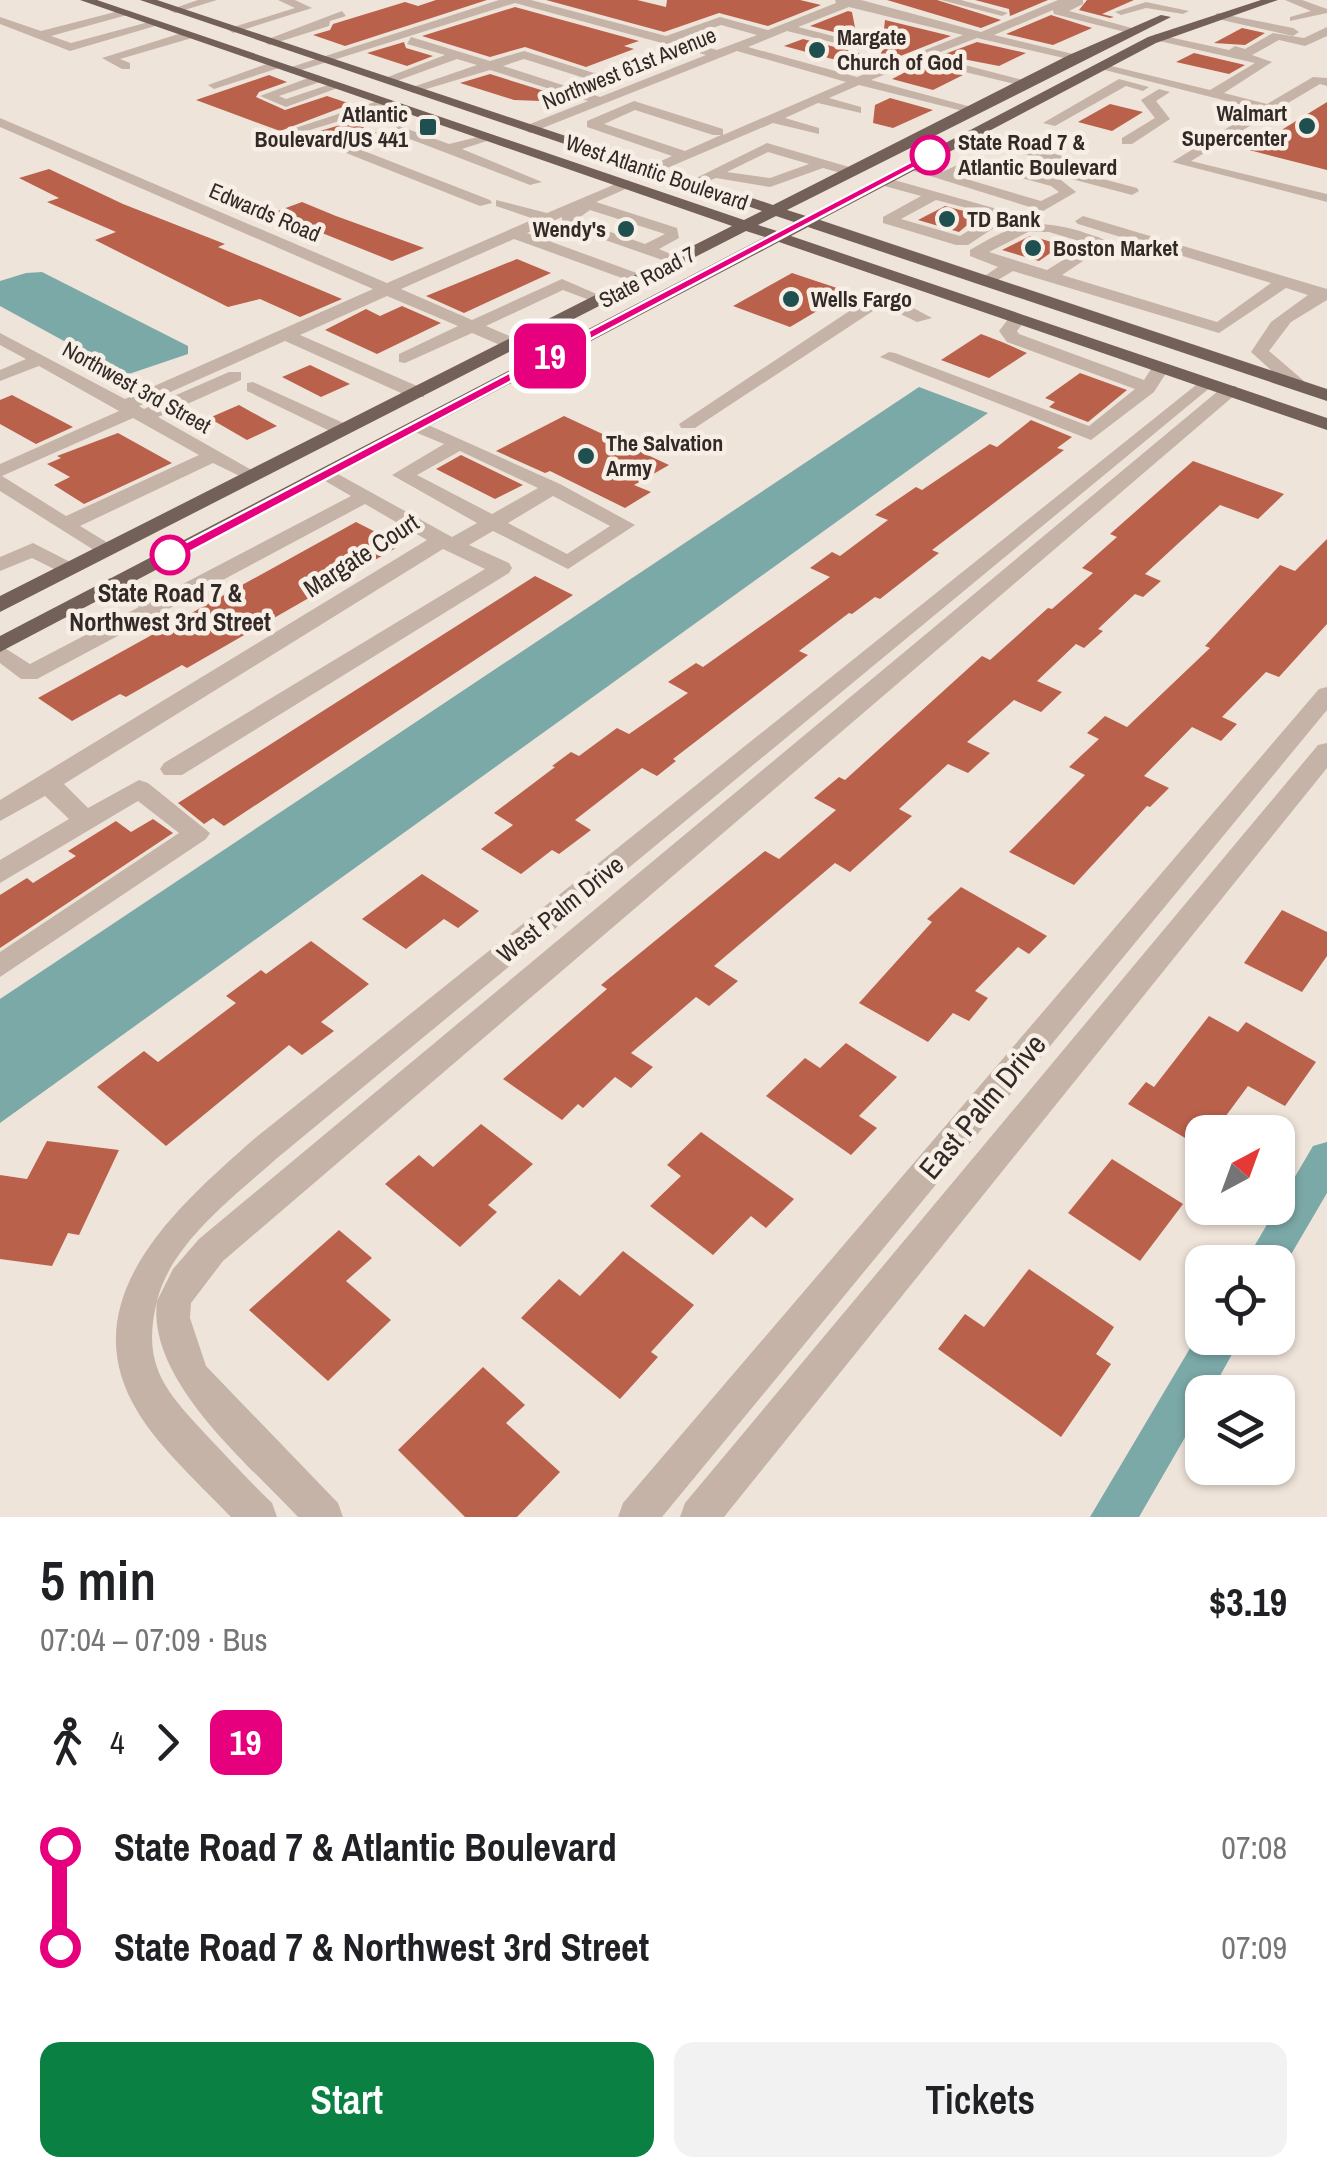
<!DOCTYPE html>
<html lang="en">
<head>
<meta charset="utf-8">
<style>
	:root { --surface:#fff; --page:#f2f2f2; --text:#202124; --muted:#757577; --accent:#0b8043 }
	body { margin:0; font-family:"Archivo Narrow",sans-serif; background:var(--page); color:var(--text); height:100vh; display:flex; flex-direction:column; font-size:38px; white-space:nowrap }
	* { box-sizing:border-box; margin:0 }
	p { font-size:32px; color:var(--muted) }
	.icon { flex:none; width:55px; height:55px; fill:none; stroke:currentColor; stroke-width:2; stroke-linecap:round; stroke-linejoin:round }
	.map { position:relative; height:1517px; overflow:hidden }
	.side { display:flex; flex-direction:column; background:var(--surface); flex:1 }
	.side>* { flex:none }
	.badge { padding:0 20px; border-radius:15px; font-size:35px; line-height:65px }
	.needle { width:65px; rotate:41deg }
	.tools { position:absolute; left:1185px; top:1115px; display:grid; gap:20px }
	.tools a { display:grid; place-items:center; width:110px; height:110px; border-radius:20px; background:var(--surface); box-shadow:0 2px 8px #0004; font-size:50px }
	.map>.badge { position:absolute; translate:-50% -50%; box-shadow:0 0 0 5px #fff }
	.legs { display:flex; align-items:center; gap:15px; height:110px; padding:0 40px; font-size:32px }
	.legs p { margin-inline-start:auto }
	.summary { display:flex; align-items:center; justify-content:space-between; height:170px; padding:0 40px }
	h1 { font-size:55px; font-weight:600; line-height:75px }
	.primary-button { display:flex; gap:20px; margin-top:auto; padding:20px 40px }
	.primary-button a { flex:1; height:115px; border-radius:20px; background:var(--accent); color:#fff; font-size:40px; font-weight:600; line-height:115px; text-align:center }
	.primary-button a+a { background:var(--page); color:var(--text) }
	ul { padding:0 40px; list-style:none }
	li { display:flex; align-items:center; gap:35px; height:100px; font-size:38px }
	li i { display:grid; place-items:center; width:15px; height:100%; margin:0 12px; background:currentColor }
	li i::after { content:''; width:25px; height:25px; margin:-12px; border:8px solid; border-radius:50%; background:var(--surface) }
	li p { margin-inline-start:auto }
	li:first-child i { background:linear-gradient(#0000 50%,currentColor 0) }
	li:last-child i { background:linear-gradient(currentColor 50%,#0000 0) }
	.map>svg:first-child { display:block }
</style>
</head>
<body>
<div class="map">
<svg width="1327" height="1517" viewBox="0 0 1327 1517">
	<rect width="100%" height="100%" fill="#efe4da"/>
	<g fill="#7ba9a8">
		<polygon points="42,272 188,346 188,354 126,375 0,306 0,281 26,273"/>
		<polygon points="919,387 988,413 0,1123 0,999"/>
	</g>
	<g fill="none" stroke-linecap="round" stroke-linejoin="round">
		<g fill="#7ba9a8" fill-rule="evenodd">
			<polygon points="1327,1142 1327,1193 1279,1275 1278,1262 1245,1262 1313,1146"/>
			<polygon points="1202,1328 1202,1338 1241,1338 1211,1392 1202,1392 1202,1408 1139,1517 1090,1517"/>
		</g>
	</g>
	<g fill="#ba614c">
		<polygon points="436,0 487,0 345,46 313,35 330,30 333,24 405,2 418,6"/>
		<polygon points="546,0 637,0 666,7 667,0 800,0 821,5 768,26 719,13 664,32"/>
		<polygon points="887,0 937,0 1001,20 981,28"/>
		<polygon points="975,0 1048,0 1010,16 1009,9"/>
		<polygon points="1087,0 1134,0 1102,14 1114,17 1110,18 1079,10"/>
		<polygon points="515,7 639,41 624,46 634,49 586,67 525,47 490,57 422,36"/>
		<polygon points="848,11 852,12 857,38 810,26"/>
		<polygon points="1051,15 1092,28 1053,45 1006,34"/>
		<polygon points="885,20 951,36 880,64"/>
		<polygon points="1242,28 1265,33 1245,45 1214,43"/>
		<polygon points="803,39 859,53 862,67 784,46"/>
		<polygon points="404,42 406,48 433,56 407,66 367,53"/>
		<polygon points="977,42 1026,53 999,66 942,55"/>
		<polygon points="1194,53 1245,65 1229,74 1176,62"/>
		<polygon points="919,65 963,75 933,90 892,79"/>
		<polygon points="490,74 570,99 569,102 514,100 460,83"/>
		<polygon points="269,75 287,82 259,92 256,97 285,110 327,96 351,104 280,131 196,100"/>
		<polygon points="890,98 933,110 893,128 873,123 875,105"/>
		<polygon points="1327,102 1327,170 1249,150"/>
		<polygon points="1110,104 1143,112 1112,131 1078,122"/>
		<polygon points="350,122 377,133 352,142 344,141 331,150 297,138"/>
		<polygon points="49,169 123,204 225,244 218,247 342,299 300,317 260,299 228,307 95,240 116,232 47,202 59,198 19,178"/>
		<polygon points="302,202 336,216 424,248 392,261 272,213"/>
		<polygon points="945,206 979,215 959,232 918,220"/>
		<polygon points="1030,236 1031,236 1062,245 1039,261 1002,250"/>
		<polygon points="517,259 551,273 464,313 426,296"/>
		<polygon points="792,273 849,292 790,327 733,306"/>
		<polygon points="402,306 441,323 377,354 325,330 366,309 380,316"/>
		<polygon points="981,334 1002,342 1027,353 989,378 941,360"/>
		<polygon points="310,365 350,384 321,397 282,377"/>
		<polygon points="1080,373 1127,390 1088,422 1049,407 1055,402 1045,398"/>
		<polygon points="12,395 73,427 36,444 0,424 0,400"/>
		<polygon points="239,405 277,426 247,440 209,418"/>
		<polygon points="564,416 669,465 634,485 651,492 625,508 550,471 545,473 496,451"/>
		<polygon points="1031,420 1072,437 1057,448 1064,450 932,550 939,553 880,599 875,597 852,614 849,613 799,651 808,655 673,759 676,761 657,776 642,768 575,820 591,830 559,854 552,850 521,874 481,849 513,825 494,813 555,767 552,766 571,752 579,756 617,728 629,734 688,693 668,682 696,663 703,667 830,577 810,568 832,552 840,556 888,520 875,515 916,487 922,490 990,444 997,447"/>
		<polygon points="118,433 172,463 84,504 54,485 70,477 47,464 61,458 57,456"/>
		<polygon points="461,455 523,485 495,499 436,469"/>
		<polygon points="1193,461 1284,494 1258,519 1220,505 1145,574 1161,581 1143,597 1135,594 1098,629 1103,631 1084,648 1076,644 1037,681 1062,692 1041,712 1014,700 967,742 990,753 968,773 948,764 899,809 912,816 850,872 835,863 714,966 738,981 709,1006 696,997 631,1053 653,1067 631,1088 615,1077 583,1108 578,1104 562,1120 503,1079 607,989 601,985 765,851 779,859 836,810 814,798 839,777 845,780 982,656 990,660 1048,608 1052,609 1093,573 1082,568 1117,537 1110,534"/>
		<polygon points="356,522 401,545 187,668 182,665 126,697 120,694 72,721 38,698"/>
		<polygon points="1327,539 1327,624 1279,677 1266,672 1222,717 1237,724 1221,741 1192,727 1144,776 1169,788 1150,807 1147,806 1074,885 1009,852 1085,775 1069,767 1099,739 1087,733 1105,716 1127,727 1210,648 1205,646 1280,565 1295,571"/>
		<polygon points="535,576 573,595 224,826 213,818 204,824 178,803"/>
		<polygon points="153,819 173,833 0,948 0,895 27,878 33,883 76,856 68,851 116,821 131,832"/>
		<polygon points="422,874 479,911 458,928 444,919 406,949 362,919"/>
		<polygon points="961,887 1047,936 1029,954 1018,947 975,991 988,998 969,1021 953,1013 928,1042 859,1003 932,922 927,919"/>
		<polygon points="1282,910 1327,932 1327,956 1302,992 1244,963"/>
		<polygon points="311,941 369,984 321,1022 334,1031 302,1055 289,1045 166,1146 97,1087 144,1051 158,1062 236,1003 226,996 261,970 266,974"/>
		<polygon points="1209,1016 1238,1032 1246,1022 1316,1062 1285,1106 1248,1086 1214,1132 1202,1132 1202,1148 1128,1104 1146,1082 1154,1087"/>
		<polygon points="846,1043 897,1077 859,1116 877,1128 851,1155 766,1096 805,1058 820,1068"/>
		<polygon points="481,1124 533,1164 488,1205 497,1212 460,1247 385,1184 419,1155 433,1167"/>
		<polygon points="701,1132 794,1199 766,1228 751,1216 713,1255 650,1206 681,1176 667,1165"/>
		<polygon points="47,1141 119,1150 79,1235 68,1233 52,1266 0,1259 0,1175 27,1179"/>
		<polygon points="1112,1159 1183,1204 1140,1261 1068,1213"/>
		<polygon points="339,1230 372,1258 346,1281 391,1320 328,1381 249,1310"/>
		<polygon points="623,1251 694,1305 651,1352 658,1357 620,1399 521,1318 559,1279 580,1296"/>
		<polygon points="1029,1269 1114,1327 1096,1354 1111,1364 1061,1437 938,1349 965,1314 984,1327"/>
		<polygon points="483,1367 525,1405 506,1423 560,1472 517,1517 465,1517 398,1450"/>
	</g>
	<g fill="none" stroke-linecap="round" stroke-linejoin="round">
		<g fill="#c5b3a7" fill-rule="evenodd">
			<polygon points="198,0 217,0 175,13 169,10"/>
			<polygon points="278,0 295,0 312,8 233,33 227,29 295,8"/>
			<path d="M499,0H531L666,36L720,17L768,30L836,3L835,0H861L981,32L1058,0H1083V4L1069,11L1139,30L1133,34L1054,14L1053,10L994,35L1077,55V61L977,38L930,56L1027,81V87L919,61L871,80L975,108V114L859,85L829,98L861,107V113L818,103L785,118L819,128V134L773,123L653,174L648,173V167L672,156L587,127V121L634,101L723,129V135L846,82L737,51L530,133L523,129L525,126L588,101L490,70L413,93L407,89L477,65L457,59L391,83L380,80L445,55L407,44L411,37L490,61L524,51L594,73L622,66V72L594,81L524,59L503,66L600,97L706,55L515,3L292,73L282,70ZM849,7L963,35L857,77L748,47L787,31L860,49V43L798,27ZM721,25L757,35L717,50L679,40ZM635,110L713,135H721L685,151L604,124Z"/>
			<polygon points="941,0 961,0 1008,13 1002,16"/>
			<polygon points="1285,0 1302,0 1327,9 1327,13 1290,21 1290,17 1311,11"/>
			<polygon points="1146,2 1189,11 1183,14 1146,8 1121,15 1115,12"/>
			<polygon points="123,10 127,15 51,36 71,43 156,20 162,24 70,51 0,24 0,17 41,31"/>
			<polygon points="342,11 346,16 330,21 329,26 269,45 263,41"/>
			<polygon points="1217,13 1293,28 1299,32 1293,36 1213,18"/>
			<polygon points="1327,27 1327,36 1305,46 1279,40 1252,55 1272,62 1224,93 1267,104 1313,77 1327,78 1327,86 1320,84 1191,161 1327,194 1327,202 1172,162 1258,109 1093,67 1099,63 1210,90 1255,63 1155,40 1155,34 1229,50 1235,46 1245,49 1273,33 1304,38"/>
			<polygon points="188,31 192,38 120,59 130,63 130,69 122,69 102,58"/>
			<polygon points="275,61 279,62 279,68 214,89 208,85"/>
			<polygon points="316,75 320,76 320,82 279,96 286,99 337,82 343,86 286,107 260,96"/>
			<polygon points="1119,79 1149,87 1143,91 1126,86 1055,126 1043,123"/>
			<polygon points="1159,89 1170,92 1156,101 1170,119 1132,144 1122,144 1122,138 1155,118 1141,100"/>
			<polygon points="384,99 391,103 389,106 290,136 283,132"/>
			<path d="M0,118L387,283L534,219L496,206V200L547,213L625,180L630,181V187L596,202L677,228L679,238L659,249L685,260L671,263L562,225V217L527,233L645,276V282H633L514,239L401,289L472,320L562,279L608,299L600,304L563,290L486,326L519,340V348H507L472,333L405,363L399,362V354L458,326L387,296L300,335L424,389V397H410L285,341L139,406L144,409L229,372H241V380L158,417L262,476L252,482L213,463L80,526L113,546L116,551L105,557L0,491V464L119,411L39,366L0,381V370L26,359L0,345V333L125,399L373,289L0,127ZM590,210L665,234L645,244L576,220ZM133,418L199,455L66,516L2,476Z"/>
			<polygon points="399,126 449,144 490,134 490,140 462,149 542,182 530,185 394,133 392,130"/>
			<polygon points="969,131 1077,160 1079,163 1072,167 964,138 962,135"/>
			<path d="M767,143L856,169L858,172L851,176L823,168L770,187L716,178L693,187L686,183ZM768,152L809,164L770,178L727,172Z"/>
			<polygon points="346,144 490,200 492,203 480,206 341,151 339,148"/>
			<path d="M975,157L1061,180L1076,192L1043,211L901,167L908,163L942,172ZM977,166L1051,186L1059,192L1041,201L956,176Z"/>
			<polygon points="1050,165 1137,188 1139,191 1132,195 1045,172 1045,166"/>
			<path d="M877,178H887L1015,214L968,245H956L883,223V217L921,196L877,184ZM936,200L994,215L960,236L901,219Z"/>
			<path d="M1083,216L1327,289V300L1291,322L1269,351L1304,381V389H1292L1251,352L1271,322L1308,295L1286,288L1219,333L1013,271L991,284L977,281L998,267L970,256V250C1012,225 1032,217 1080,231C1090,235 1101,237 1110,243L1062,275L1217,322L1271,283L1078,224L1075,221ZM1028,232H1049L1089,244L1047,270L989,252Z"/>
			<polygon points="875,294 887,294 932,318 917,322 882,305 695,428 681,428 679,424"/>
			<polygon points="1018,313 1027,318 1017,331 1019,334 1144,380 1155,363 1161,362 1170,367 1154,392 1091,440 880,357 889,352 895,353 1089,426 1135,389 1007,342 999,331 1012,314"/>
			<path d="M1206,377L1215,382L1212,386L276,1159C234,1197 171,1243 157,1301L173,1269L199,1239L1224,386H1236V394L223,1261L191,1303L190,1318L206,1366L338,1503L343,1517H298C248,1463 147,1381 157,1301C140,1369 169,1394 211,1440C231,1461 251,1483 272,1503L277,1517H231C203,1488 159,1447 139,1414C68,1301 176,1208 254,1139Z"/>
			<polygon points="253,382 350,426 353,430 343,436 336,434 247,391 247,383"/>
			<path d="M417,420L560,484L635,525L568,569L493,531L469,545L509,563L512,568L509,573L182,775H164L160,769L164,763L485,569L443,549L64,784L88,808L139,780L148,783L210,833L206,839L0,977V952L179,833L138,801L0,883V860L69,819L45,796L0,821V800L427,540L365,504L37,679H21L0,663V645L30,664L139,607L109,588L106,583L109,578H125L156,598L351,496L320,478V470L327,468L452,537L477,523L392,475L444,444L410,430V422ZM460,451L538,488L492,514L417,475ZM553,496L610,526L567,554L508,523Z"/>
			<polygon points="33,543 76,565 79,570 68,576 32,558 0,571 0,557"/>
			<polygon points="1327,687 1327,710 662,1517 618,1517 623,1503 1319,689"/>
			<polygon points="1327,743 1327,768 724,1517 680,1517 685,1503 1318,745"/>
		</g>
		<path fill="#736059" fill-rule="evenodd" d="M80,0H97L744,220L762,211L140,0H157L773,205L1069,55L1161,15L1171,17L787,210L806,216L1148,37L1261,0H1278L1156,43L820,220L1327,389V401L808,227L791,236L1327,418V430L779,242L0,652V636L765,237L746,231L0,612V596L732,226ZM776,216L794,222L777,231L758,225Z"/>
	</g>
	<polygon fill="#e6007e" stroke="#fff" stroke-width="2.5" points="930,152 934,157 176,559 162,555"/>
	<g fill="#204f50" stroke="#f7eee5" stroke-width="4">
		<circle cx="817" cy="50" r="10"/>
		<circle cx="1307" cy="126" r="10"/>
		<rect x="418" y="117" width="20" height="20" rx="5"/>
		<circle cx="947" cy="219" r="10"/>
		<circle cx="626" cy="229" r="10"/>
		<circle cx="1033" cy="248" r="10"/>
		<circle cx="791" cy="299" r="10"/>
		<circle cx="586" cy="456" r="10"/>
	</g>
	<g fill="#fff" stroke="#e6007e" stroke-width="5">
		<circle cx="930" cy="155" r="18"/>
		<circle cx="170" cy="555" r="18"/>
	</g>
	<g text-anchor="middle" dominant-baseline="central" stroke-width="9" stroke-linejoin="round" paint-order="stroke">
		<g font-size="22" font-weight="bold" fill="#332a27" stroke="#f7eee5" text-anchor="start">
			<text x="837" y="37">Margate<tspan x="837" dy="25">Church of God</tspan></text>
			<text x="1287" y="113" text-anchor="end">Walmart<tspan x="1287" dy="25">Supercenter</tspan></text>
			<text x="408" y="114" text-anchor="end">Atlantic<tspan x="408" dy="25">Boulevard/US 441</tspan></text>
			<text x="967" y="219">TD Bank</text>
			<text x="606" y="229" text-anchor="end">Wendy's</text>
			<text x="1053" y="248">Boston Market</text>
			<text x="811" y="299">Wells Fargo</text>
			<text x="606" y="443">The Salvation<tspan x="606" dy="25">Army</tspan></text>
		</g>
		<g font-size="22" fill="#332a27" stroke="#f7eee5">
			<text transform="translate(629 68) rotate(-22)">Northwest 61st Avenue</text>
			<text transform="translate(657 172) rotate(19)">West Atlantic Boulevard</text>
			<text transform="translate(265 212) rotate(23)">Edwards Road</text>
			<text transform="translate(647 277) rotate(-28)">State Road 7</text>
			<text transform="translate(137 387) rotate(29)">Northwest 3rd Street</text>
		</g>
		<g font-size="22" font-weight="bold" fill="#332a27" stroke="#f7eee5" text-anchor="start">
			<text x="958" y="142">State Road 7 &amp;<tspan x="958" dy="25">Atlantic Boulevard</tspan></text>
		</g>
		<g font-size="25" fill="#332a27" stroke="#f7eee5">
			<text transform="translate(361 555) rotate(-33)">Margate Court</text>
			<text transform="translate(560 909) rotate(-39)">West Palm Drive</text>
		</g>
		<g font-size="25" font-weight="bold" fill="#332a27" stroke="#f7eee5">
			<text x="170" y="593">State Road 7 &amp;<tspan x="170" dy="29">Northwest 3rd Street</tspan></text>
		</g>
		<g font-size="30" fill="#332a27" stroke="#f7eee5">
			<text transform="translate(982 1106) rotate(-50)">East Palm Drive</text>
		</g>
	</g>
</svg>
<div class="tools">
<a><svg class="needle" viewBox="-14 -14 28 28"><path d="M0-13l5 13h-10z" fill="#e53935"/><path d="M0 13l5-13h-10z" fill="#757577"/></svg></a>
<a><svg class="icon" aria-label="locate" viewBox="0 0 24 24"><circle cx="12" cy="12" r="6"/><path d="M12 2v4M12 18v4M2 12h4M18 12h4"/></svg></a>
<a><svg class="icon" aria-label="layers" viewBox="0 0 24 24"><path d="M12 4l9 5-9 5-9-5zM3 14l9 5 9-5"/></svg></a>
</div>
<b class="badge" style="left:550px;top:356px;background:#e6007e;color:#fff">19</b>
</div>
<section class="side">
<div class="summary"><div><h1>5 min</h1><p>07:04 – 07:09 · Bus</p></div><b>$3.19</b></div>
<div class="legs"><svg class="icon" aria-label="walk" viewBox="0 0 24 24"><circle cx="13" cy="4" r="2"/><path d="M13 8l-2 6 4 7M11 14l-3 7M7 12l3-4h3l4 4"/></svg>4<svg class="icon" aria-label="forward" viewBox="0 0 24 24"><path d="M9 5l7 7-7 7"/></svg><b class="badge" style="background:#e6007e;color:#fff">19</b></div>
<ul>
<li><i style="color:#e6007e"></i><b>State Road 7 &amp; Atlantic Boulevard</b><p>07:08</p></li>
<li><i style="color:#e6007e"></i><b>State Road 7 &amp; Northwest 3rd Street</b><p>07:09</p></li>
</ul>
<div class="primary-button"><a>Start</a><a>Tickets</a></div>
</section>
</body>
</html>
